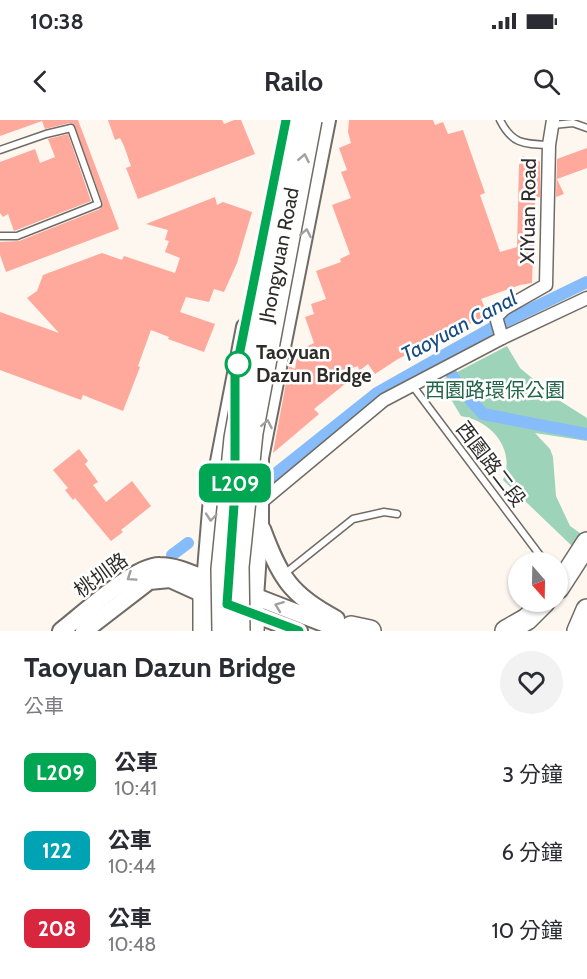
<!DOCTYPE html>
<html lang="zh-TW">
<head>
<meta charset="utf-8">
<style>
	:root { --surface:#fff; --page:#f2f2f3; --text:#2b2b33; --muted:#7c7c81 }
	body { margin:0; font-family:Cabin,"Noto Sans TC",sans-serif; background:var(--page); color:var(--text); height:100vh; display:flex; flex-direction:column; font-size:22px; white-space:nowrap }
	* { box-sizing:border-box; margin:0 }
	p { font-size:20px; color:var(--muted) }
	.icon { flex:none; width:33px; height:33px; fill:none; stroke:currentColor; stroke-width:2; stroke-linecap:round; stroke-linejoin:round }
	.map { position:relative; height:511px; overflow:hidden }
	.sheet { display:flex; flex-direction:column; background:var(--surface); flex:1 }
	.sheet>* { flex:none }
	.badge { padding:0 12px; border-radius:9px; font-size:21px; line-height:39px }
	.needle { width:39px; rotate:160deg }
	.buttons { position:absolute; left:508px; top:432px; display:grid; gap:12px }
	.buttons a { display:grid; place-items:center; width:60px; height:60px; border-radius:50%; background:var(--surface); box-shadow:0 2px 4px #0004; font-size:30px }
	.map>.badge { position:absolute; translate:-50% -50%; box-shadow:0 0 0 3px #fff }
	.round { display:grid; place-items:center; flex:none; width:63px; height:63px; border-radius:32px; background:var(--page) }
	.head { display:flex; align-items:center; justify-content:space-between; height:102px; padding:0 24px }
	h1 { font-size:28px; font-weight:700; line-height:45px }
	ul { padding:0; list-style:none }
	li { display:flex; align-items:center; gap:18px; height:78px; padding:0 24px }
	li div { flex:1 }
	li b { display:block; font-size:22px }
	li em { font-style:normal }
	li .badge { min-width:66px; font-weight:700; text-align:center }
	.status { display:flex; justify-content:space-between; align-items:center; height:42px; padding:0 30px; background:var(--surface); direction:ltr }
	.status svg { height:16px; fill:currentColor }
	header { display:flex; justify-content:space-between; align-items:center; height:78px; padding:0 24px; background:var(--surface); font-size:27px; font-weight:700 }
	.map>svg:first-child { display:block }
</style>
</head>
<body>
<div class="status"><b>10:38</b><svg viewBox="0 0 49 12"><path d="M0 12V9h3v3zM5 12V6h3v6zM10 12V3h3v9zM15 12V0h3v12zM26 1h20v11H26zM47 4h2v5h-2z"/></svg></div>
<header><svg class="icon" aria-label="back" viewBox="0 0 24 24"><path d="M15 5l-7 7 7 7"/></svg>Railo<svg class="icon" aria-label="search" viewBox="0 0 24 24"><circle cx="10" cy="10" r="6"/><path d="M15 15l6 6"/></svg></header>
<div class="map">
<svg width="587" height="511" viewBox="0 0 587 511">
	<rect width="100%" height="100%" fill="#fdf7f0"/>
	<path fill="#9dd3b8" d="M507,226L520,248L557,279L587,298V321L535,313L550,329L553,337L556,376L570,406L580,413L572,426L503,360C516,330 492,301 461,296L440,261Z"/>
	<g fill="none" stroke-linecap="round" stroke-linejoin="round">
		<g stroke="#87bcfa" stroke-width="12">
			<polyline points="443,240 459,267 483,294 587,314"/>
			<polyline points="269,359 377,273 492,208 587,162"/>
			<polyline points="172,435 188,423"/>
		</g>
	</g>
	<g fill="#ffa89c">
		<polygon points="0,0 78,0 119,109 6,152 0,135 0,122 19,121 100,89 103,84 74,4 70,3 45,9 42,1 0,16"/>
		<polygon points="108,0 222,0 224,4 234,0 241,0 255,34 138,79 126,48 131,46 124,26 120,18 115,20"/>
		<polygon points="349,0 433,0 435,5 443,2 448,14 463,10 485,73 480,75 500,132 517,127 519,45 523,36 533,41 540,41 540,77 535,78 532,163 520,165 481,179 488,195 398,239 375,254 368,244 359,251 358,246 338,253 345,264 314,289 319,294 273,333 289,246 295,249 298,231 314,223 305,197 314,194 311,184 326,179 316,151 341,142 340,139 350,134 332,85 351,78 341,52 347,50 339,28 351,23 348,12"/>
		<polygon points="68,14 91,81 14,111 8,94 3,97 0,93 0,42 35,29 40,43 55,37 48,19"/>
		<polygon points="587,28 587,48 557,59 564,74 556,77 557,39"/>
		<polygon points="215,77 217,85 223,82 252,92 237,143 224,172 214,169 209,182 186,177 180,192 215,204 204,232 168,219 169,217 151,210 138,246 140,247 123,291 83,275 81,280 0,250 0,192 59,213 27,178 37,171 43,155 102,133 122,140 124,136 175,153 180,138 165,132 169,121 165,120 168,110 146,104"/>
		<polygon points="79,329 88,341 85,344 98,362 93,365 106,382 132,361 151,386 121,410 123,412 111,421 75,378 73,380 65,370 68,368 53,350"/>
	</g>
	<g fill="none" stroke-linecap="round" stroke-linejoin="round">
		<g stroke="#716b65" stroke-width="9">
			<g id="lane">
				<path d="M500,0C512,24 523,24 549,25"/>
				<polyline points="553,5 573,3 587,8"/>
				<polyline points="0,30 46,14 71,8 98,84 17,116 0,116"/>
				<polyline points="412,265 545,442"/>
				<polyline points="283,455 353,399 384,392 397,394"/>
			</g>
		</g>
		<g stroke="#716b65" stroke-width="15">
			<g id="street">
				<polyline points="502,218 496,197 504,189 546,165 549,25 553,0"/>
				<polyline points="259,384 384,280 502,218 587,178"/>
			</g>
		</g>
		<g stroke="#716b65" stroke-width="20">
			<g id="secondary">
				<path d="M262,409C280,457 290,475 336,499"/>
				<polyline points="246,473 344,511"/>
				<polyline points="204,475 212,378 245,207"/>
				<polyline points="244,490 299,511"/>
				<polyline points="254,493 260,403 260,338 327,0"/>
				<path d="M61,511C82,495 135,445 160,446C178,446 196,456 213,462"/>
				<polyline points="84,511 149,461 170,459 212,478"/>
			</g>
		</g>
		<g stroke="#716b65" stroke-width="24">
			<g id="highway">
				<polyline points="558,468 587,423"/>
				<polyline points="204,475 204,511"/>
				<polyline points="351,507 370,511"/>
				<polyline points="253,511 254,493"/>
				<polyline points="506,511 527,499 544,482"/>
				<polyline points="578,511 587,490"/>
			</g>
		</g>
		<use href="#lane" stroke="#fff" stroke-width="6"/>
		<use href="#street" stroke="#fff" stroke-width="12"/>
		<use href="#secondary" stroke="#fff" stroke-width="16"/>
		<use href="#highway" stroke="#fff" stroke-width="21"/>
		<g stroke="#716b65" stroke-width="24" stroke-linecap="butt">
			<g id="highway-bridge">
				<polyline points="223,511 222,449 235,318 293,0"/>
				<polyline points="239,511 238,447 252,313 311,0"/>
			</g>
		</g>
		<use href="#highway-bridge" stroke="#fff" stroke-width="21"/>
	</g>
	<defs><path id="oneway-chevron" d="M-2-3.5L2.5 0L-2 3.5" fill="none" stroke-width="1.6" stroke-linecap="round" stroke-linejoin="round" transform="scale(1.5)"/></defs>
	<g stroke="#a1a09f">
		<use href="#oneway-chevron" transform="translate(304 38) rotate(-79)"/>
		<use href="#oneway-chevron" transform="translate(306 113) rotate(-79)"/>
		<use href="#oneway-chevron" transform="translate(267 304) rotate(-79)"/>
		<use href="#oneway-chevron" transform="translate(211 397) rotate(95)"/>
		<use href="#oneway-chevron" transform="translate(131 457) rotate(146)"/>
		<use href="#oneway-chevron" transform="translate(279 486) rotate(-159)"/>
	</g>
	<g fill="none" stroke-linecap="round" stroke-linejoin="round">
		<g stroke="#fff" stroke-width="14">
			<polyline id="line" points="286,0 235,256 235,371 227,484 299,511"/>
		</g>
		<use href="#line" stroke="#00a651" stroke-width="9"/>
	</g>
	<circle fill="#fff" stroke="#00a651" stroke-width="3" cx="238" cy="244" r="12"/>
	<g text-anchor="middle" dominant-baseline="central" stroke-width="5" stroke-linejoin="round" paint-order="stroke">
		<g font-size="20" fill="#2f2d2a" stroke="#fff">
			<text transform="translate(528 91) rotate(-89)">XiYuan Road</text>
			<text transform="translate(279 135) rotate(-79)">Jhongyuan Road</text>
			<text transform="translate(491 344) rotate(53)">西園路二段</text>
			<text transform="translate(101 455) rotate(-36)">桃圳路</text>
		</g>
		<g font-size="20" font-weight="bold" fill="#2f2d2a" stroke="#fff" text-anchor="start">
			<text x="256" y="232">Taoyuan<tspan x="256" dy="23">Dazun Bridge</tspan></text>
		</g>
		<g font-size="20" fill="#226449" stroke="#fff">
			<text x="495" y="270">西園路環保公園</text>
		</g>
		<g font-size="21" font-style="italic" fill="#174c83" stroke="#fff">
			<text transform="translate(459 206) rotate(-28)">Taoyuan Canal</text>
		</g>
	</g>
</svg>
<div class="buttons">
<a><svg class="needle" viewBox="-14 -14 28 28"><path d="M0-13l5 13h-10z" fill="#e53935"/><path d="M0 13l5-13h-10z" fill="#7c7c81"/></svg></a>
</div>
<b class="badge" style="left:235px;top:363px;background:#00a651;color:#fff">L209</b>
</div>
<section class="sheet">
<div class="head"><div><h1>Taoyuan Dazun Bridge</h1><p>公車</p></div><a class="round"><svg class="icon" aria-label="heart" viewBox="0 0 24 24"><path d="M12 20l-8-8c-3-5 5-10 8-4 3-6 11-1 8 4z"/></svg></a></div>
<ul>
<li><span class="badge" style="background:#00a651;color:#fff">L209</span><div><b>公車</b><p>10:41</p></div><em>3 分鐘</em></li>
<li><span class="badge" style="background:#00a3b4;color:#fff">122</span><div><b>公車</b><p>10:44</p></div><em>6 分鐘</em></li>
<li><span class="badge" style="background:#d7263d;color:#fff">208</span><div><b>公車</b><p>10:48</p></div><em>10 分鐘</em></li>
</ul>
</section>
</body>
</html>
